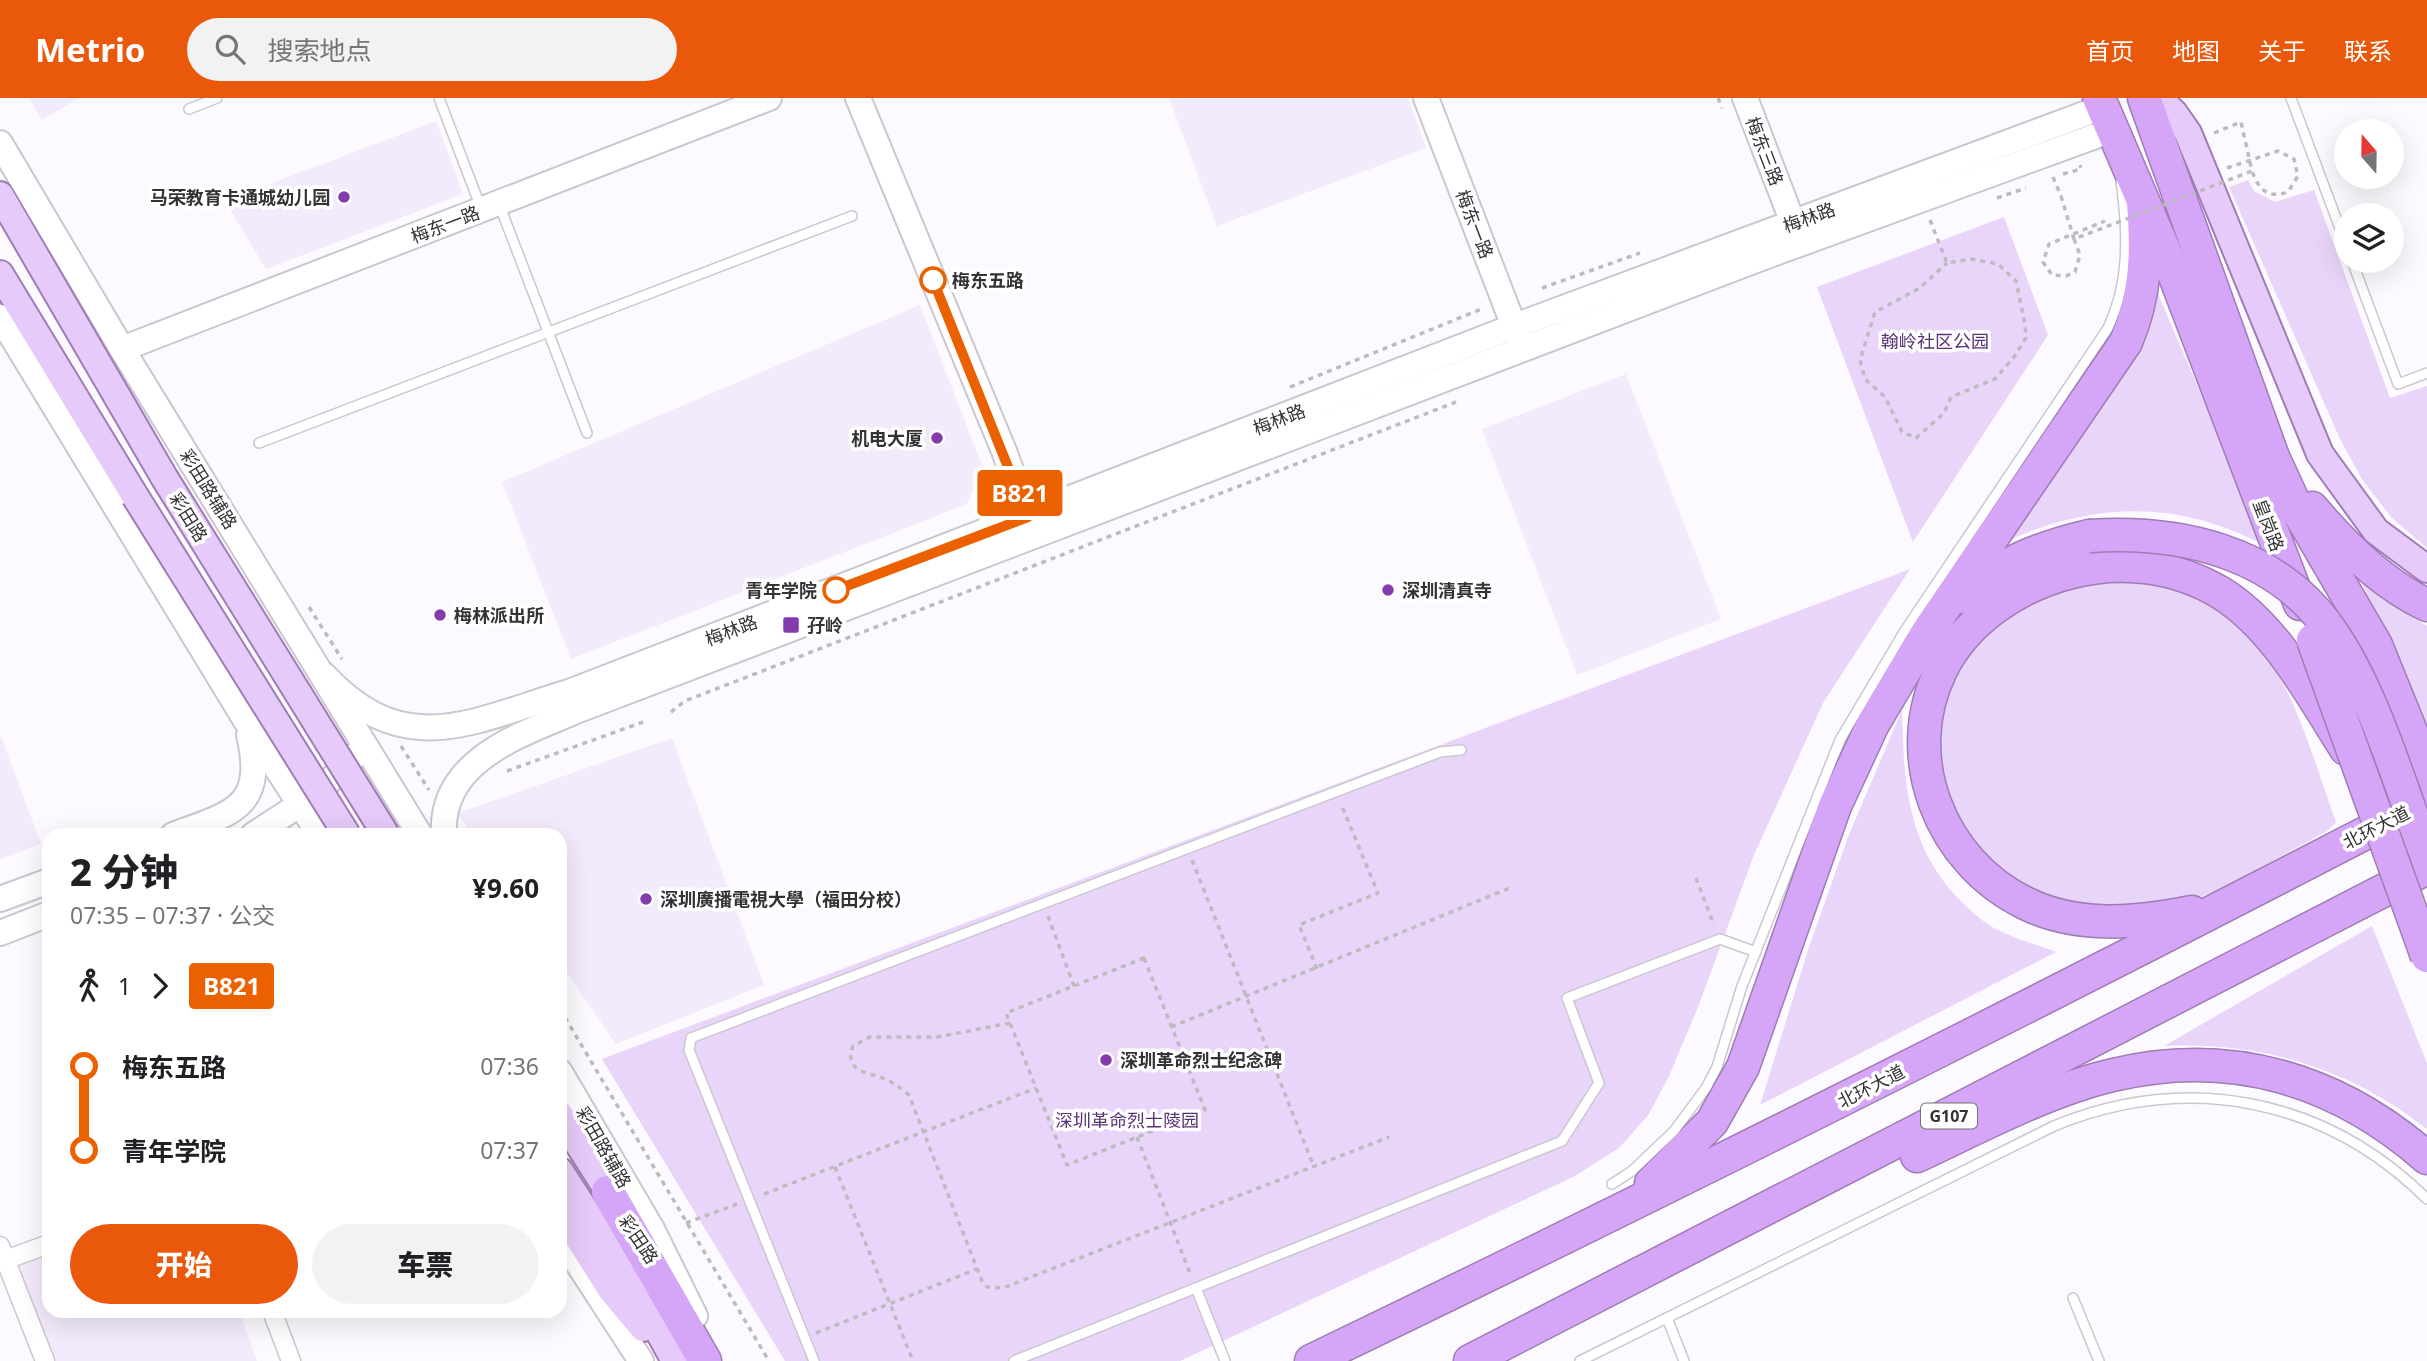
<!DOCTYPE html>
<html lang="zh">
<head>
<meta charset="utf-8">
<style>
	:root { --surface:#fff; --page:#f2f2f2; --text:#202124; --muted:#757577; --accent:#ea580c }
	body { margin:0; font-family:"Noto Sans","Noto Sans SC",sans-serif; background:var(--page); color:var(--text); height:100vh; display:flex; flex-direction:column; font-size:26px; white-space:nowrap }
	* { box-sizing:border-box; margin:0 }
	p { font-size:23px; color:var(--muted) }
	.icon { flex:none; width:38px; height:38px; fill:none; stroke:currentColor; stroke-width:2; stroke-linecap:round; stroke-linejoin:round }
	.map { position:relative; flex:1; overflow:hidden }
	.drawer { position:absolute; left:42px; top:730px; width:525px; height:490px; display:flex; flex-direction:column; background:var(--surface); border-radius:21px; box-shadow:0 7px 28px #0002 }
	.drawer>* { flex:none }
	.badge { padding:0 14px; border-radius:5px; font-size:24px; line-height:46px }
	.needle { width:46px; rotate:340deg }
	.tools { position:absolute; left:2334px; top:21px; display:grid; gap:14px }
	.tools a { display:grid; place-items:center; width:70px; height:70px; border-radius:50%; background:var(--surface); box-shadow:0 7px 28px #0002; font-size:35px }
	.map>.badge { position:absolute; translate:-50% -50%; box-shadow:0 0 0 4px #fff }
	.legs { display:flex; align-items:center; gap:10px; height:77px; padding:0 28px; font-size:23px }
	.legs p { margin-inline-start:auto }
	.headline { display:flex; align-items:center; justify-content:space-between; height:119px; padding:0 28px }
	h1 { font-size:38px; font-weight:800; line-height:52px }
	.button { display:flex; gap:14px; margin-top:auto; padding:14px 28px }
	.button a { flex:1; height:80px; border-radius:42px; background:var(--accent); color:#fff; font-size:28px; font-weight:800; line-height:80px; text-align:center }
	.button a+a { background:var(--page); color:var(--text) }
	ul { padding:0 28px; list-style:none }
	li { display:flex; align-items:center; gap:24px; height:84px; font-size:26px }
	li i { display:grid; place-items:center; width:10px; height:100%; margin:0 9px; background:currentColor }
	li i::after { content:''; width:18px; height:18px; margin:-9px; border:5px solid; border-radius:50%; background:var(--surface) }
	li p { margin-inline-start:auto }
	li:first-child i { background:linear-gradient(#0000 50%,currentColor 0) }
	li:last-child i { background:linear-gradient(currentColor 50%,#0000 0) }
	header { display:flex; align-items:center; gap:42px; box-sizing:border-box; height:98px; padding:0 35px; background:var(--accent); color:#fff }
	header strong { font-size:33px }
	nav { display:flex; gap:38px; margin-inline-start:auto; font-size:24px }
	.search { width:490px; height:63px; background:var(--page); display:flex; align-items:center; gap:18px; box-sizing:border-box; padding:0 24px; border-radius:38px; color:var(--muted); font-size:26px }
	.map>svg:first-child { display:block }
</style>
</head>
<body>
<header>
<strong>Metrio</strong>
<div class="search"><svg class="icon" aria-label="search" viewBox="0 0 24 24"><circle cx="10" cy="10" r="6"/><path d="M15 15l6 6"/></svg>搜索地点</div>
<nav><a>首页</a><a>地图</a><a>关于</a><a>联系</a></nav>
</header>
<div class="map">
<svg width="2427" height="1263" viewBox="0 0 2427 1263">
	<rect width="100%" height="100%" fill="#fcfaff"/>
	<g fill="#f3eafb">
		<polygon points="29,0 79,0 42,22"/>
		<polygon points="1169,0 1408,0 1426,50 1217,128"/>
		<polygon points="436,23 463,96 266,171 225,103"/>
		<polygon points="920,207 983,370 967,406 571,561 502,384"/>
		<polygon points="1626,276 1721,521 1577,577 1482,331"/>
		<polygon points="0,636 41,746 0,761"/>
		<polygon points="672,640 764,887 616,946 560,865 560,737 472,737 458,715"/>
		<polygon points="49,1154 49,1213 239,1213 257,1263 54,1263 18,1165"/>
	</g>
	<g fill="#e9d5f9">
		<polygon points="2248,82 2254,93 2275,104 2314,92 2390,300 2427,288 2427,450 2392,420 2363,383 2340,341 2229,89"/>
		<polygon points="2004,119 2048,237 1913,444 1817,189"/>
		<path d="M2155,189L2266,448C2178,402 2097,403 2007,443Z"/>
		<polygon points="1910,471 1823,605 1754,757 1698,909 1669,978 1649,1016 1619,1050 1575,1078 1180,1263 785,1263 602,961"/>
		<path d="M2118,483C2273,492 2292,602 2336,724L2327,733L2223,790L2195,801L2079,813L1997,775L1955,720L1941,677L1938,638L1945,601L1960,566L1989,531L2026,505L2069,491Z"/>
		<polygon points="2362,485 2427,528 2427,636 2422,626"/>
		<path d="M1902,612C1904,698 1909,764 1982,822C2002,838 2033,845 2056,854L1760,1007L1808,852L1848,739Z"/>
		<path d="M2372,828L2427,965V1031C2349,970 2263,944 2164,948Z"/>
	</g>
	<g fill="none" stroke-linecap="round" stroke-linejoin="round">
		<g stroke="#cbc6d0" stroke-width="12">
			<g id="lane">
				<polyline points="439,0 481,110"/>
				<polyline points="2291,0 2347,149"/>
				<polyline points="189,11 217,0"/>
				<polyline points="499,106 587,335"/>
				<polyline points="2352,163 2398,286 2427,275"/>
				<polyline points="259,345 852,118"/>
				<path d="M1612,1086L1632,1073L1674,1033L1706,990L1717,969L1742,888L1840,642L1904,534L2108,230C2130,183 2128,134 2121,83"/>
				<polyline points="1196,1190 1225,1263"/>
				<polyline points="2073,1200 2099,1263"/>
				<polyline points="1667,1220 1684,1263"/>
				<polyline points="814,1263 689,952 691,940 1440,654 1461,652"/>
				<polyline points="1014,1263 1562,1043 1599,985 1567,900 1720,841 1756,854"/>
				<path d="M1580,1263L2054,1028C2186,974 2324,999 2427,1101"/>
			</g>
		</g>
		<g stroke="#cbc6d0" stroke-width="21">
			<g id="street">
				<polyline points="0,1148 45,1263"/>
				<polyline points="5,1162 49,1146"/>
				<polyline points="272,1213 291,1263"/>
			</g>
		</g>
		<g stroke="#cbc6d0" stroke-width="28">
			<g id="secondary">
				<polyline points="858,0 1004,353 1034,434"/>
				<polyline points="1426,0 1520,244"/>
				<polyline points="1745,0 1798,138"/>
				<polyline points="0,45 122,251 420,737"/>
				<polyline points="0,219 246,623 320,737"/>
				<polyline points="122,251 769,0"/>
				<path d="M324,577C405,664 472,623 569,594L1515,228L2103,9"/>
				<path d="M173,737C232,715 266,710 249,637"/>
				<polyline points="253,737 316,696 356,657"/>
				<path d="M444,737C439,662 521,637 576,613L1764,159L2112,32"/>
				<polyline points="0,801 49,783"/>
				<polyline points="0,835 49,816"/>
				<polyline points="560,974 652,1131 695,1218"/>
				<polyline points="560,1138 641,1263"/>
			</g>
		</g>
		<g stroke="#9d7db3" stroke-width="30">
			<g id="primary">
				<polyline points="2158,0 2174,15 2188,35 2320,356 2376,433 2427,471"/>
				<polyline points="0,97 164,379"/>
				<polyline points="0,176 135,398"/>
				<polyline points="560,1017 619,1110"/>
				<polyline points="560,1073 633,1187 675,1263"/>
				<polyline points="560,1111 612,1193 643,1230"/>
			</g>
		</g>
		<g stroke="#9d7db3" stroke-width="35">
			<g id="highway">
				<polyline points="2099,0 2171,168 2300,506"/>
				<polyline points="2144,0 2273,359 2298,413 2376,547 2427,673"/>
				<path d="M2312,410C2344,448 2382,486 2427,507"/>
				<path d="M1962,499C1997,466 2042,449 2089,438"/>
				<path d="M2192,814C2138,825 2077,831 2025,805C1941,764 1898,660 1941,572C1966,521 2019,487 2072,474C2122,461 2176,468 2221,495C2276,529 2312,598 2346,651"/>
				<path d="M1917,1058C1977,1030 2048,992 2113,977C2230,949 2337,981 2427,1060"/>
				<path d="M1651,1085L1712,1024L1743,969L1835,708L1873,626L1929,532L2126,244C2146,197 2147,155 2143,105"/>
				<polyline points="608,1094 705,1263"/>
				<path d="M1311,1263C1686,1082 2058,895 2427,703"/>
				<polyline points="1470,1263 2427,770"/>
			</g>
		</g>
		<g stroke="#bdbbc0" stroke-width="3.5" stroke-dasharray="5 5" stroke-linecap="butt">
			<polyline points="1718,0 1722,10"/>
			<polyline points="2214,35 2241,24"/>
			<path d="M2227,70L2278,53L2294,61L2298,78L2288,94C2268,101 2259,92 2252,73"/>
			<polyline points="2063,76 2081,71 2080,67"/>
			<polyline points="2053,79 2061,98"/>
			<polyline points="1997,100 2026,90"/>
			<polyline points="1930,122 1947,165 1971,161 1998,166 2016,183 2025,226 2026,240 2014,259 1995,281 1951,299 1944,315 1916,340 1902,334 1885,299 1865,281 1860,262 1875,214 1920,190 1947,165"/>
			<polyline points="2074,141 2080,157 2075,174 2066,178 2052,177 2043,164 2049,146 2105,123"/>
			<polyline points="1542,190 1640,155"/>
			<polyline points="1290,289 1484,210"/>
			<polyline points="309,509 342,561"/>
			<polyline points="671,614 685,603 1456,304"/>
			<polyline points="401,648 429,692"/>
			<polyline points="507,673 643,624"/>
			<polyline points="1192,762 1314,1069"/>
			<polyline points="1696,780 1714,827"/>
			<polyline points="1048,818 1074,888"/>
			<polygon points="1144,860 1205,1012 1067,1067 1006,915"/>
			<polyline points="1317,871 1299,827 1378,795 1341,706"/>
			<polyline points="560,911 769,1263"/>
			<path d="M1010,925L937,939H870L853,948C843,974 868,974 885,981C894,985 901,990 909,997L982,1183L987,1189L1003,1190L1389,1039"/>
			<polyline points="1171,929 1512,789"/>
			<polyline points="1137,1039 1191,1178"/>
			<polyline points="835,1069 913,1263"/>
			<polyline points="764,1096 1036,990"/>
			<polyline points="686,1125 737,1106"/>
			<polyline points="816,1235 977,1171"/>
		</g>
		<use href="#lane" stroke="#fff" stroke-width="9"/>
		<use href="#street" stroke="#fff" stroke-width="18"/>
		<use href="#secondary" stroke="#fff" stroke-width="24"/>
		<use href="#primary" stroke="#e6cafa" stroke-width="26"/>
		<use href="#highway" stroke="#d5a6f7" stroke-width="32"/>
		<g stroke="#9d7db3" stroke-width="30" stroke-linecap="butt">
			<g id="primary-bridge">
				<polyline points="164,379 386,737"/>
				<polyline points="135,398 347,737"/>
			</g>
		</g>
		<g stroke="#9d7db3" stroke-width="35" stroke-linecap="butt">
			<g id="highway-bridge">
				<path d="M2089,438C2179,432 2276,453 2331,533C2374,595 2400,688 2427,759"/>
				<polyline points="2313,542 2427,858"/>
			</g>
		</g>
		<polyline stroke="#bdbbc0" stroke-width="3.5" stroke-dasharray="5 5" stroke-linecap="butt" points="2061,98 2074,141 2252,73 2241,24"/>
		<use href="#primary-bridge" stroke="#e6cafa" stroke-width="26"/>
		<use href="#highway-bridge" stroke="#d5a6f7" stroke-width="32"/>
	</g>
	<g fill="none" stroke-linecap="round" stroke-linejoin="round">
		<g stroke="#fff" stroke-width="16">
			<polyline id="line-1" points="836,492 1028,419 933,182"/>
		</g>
		<use href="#line-1" stroke="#eb6100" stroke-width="10"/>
	</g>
	<g fill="#833bae" stroke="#fff" stroke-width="2.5">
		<circle cx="344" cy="99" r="7"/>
		<circle cx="937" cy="340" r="7"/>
		<circle cx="1388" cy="492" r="7"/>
		<circle cx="440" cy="517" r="7"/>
		<rect x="782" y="518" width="18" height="18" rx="3.5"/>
		<circle cx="646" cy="801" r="7"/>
		<circle cx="1106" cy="962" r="7"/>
	</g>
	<g fill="#fff" stroke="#eb6100" stroke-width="3.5">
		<circle cx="933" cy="182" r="12"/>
		<circle cx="836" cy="492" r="12"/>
	</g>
	<g text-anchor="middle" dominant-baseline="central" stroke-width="7" stroke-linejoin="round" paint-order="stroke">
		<rect fill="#fff" stroke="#717072" stroke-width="2" x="1921" y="1005.5" width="56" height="25" rx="5"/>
		<g font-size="16" font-weight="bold" fill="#343236">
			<text x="1949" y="1018">G107</text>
		</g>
		<g font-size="18" fill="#343236" stroke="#fff">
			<text transform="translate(1765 53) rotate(69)">梅东三路</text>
			<text transform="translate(1809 119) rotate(-20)">梅林路</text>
			<text transform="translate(445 126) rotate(-21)">梅东一路</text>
			<text transform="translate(1475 126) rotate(69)">梅东一路</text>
			<text transform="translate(1279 321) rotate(-21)">梅林路</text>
			<text transform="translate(209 391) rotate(58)">彩田路辅路</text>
			<text transform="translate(189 419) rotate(58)">彩田路</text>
			<text transform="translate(2269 427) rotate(69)">皇岗路</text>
			<text transform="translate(731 532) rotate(-21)">梅林路</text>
			<text transform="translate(2376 729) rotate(-27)">北环大道</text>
			<text transform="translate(1871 988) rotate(-27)">北环大道</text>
			<text transform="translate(604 1049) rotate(60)">彩田路辅路</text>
			<text transform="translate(639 1141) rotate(56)">彩田路</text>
		</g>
		<g font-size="18" font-weight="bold" fill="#343236" stroke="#fff" text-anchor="start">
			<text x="330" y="99" text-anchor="end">马荣教育卡通城幼儿园</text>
			<text x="923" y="340" text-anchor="end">机电大厦</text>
			<text x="1402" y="492">深圳清真寺</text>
			<text x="454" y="517">梅林派出所</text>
			<text x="807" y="527">孖岭</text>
			<text x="660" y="801">深圳廣播電視大學（福田分校）</text>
			<text x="1120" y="962">深圳革命烈士纪念碑</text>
		</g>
		<g font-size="18" font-weight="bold" fill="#343236" stroke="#fff" text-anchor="start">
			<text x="952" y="182">梅东五路</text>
			<text x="817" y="492" text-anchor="end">青年学院</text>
		</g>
		<g font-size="18" fill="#5a3274" stroke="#fff">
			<text x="1935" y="243">翰岭社区公园</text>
			<text x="1127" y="1022">深圳革命烈士陵园</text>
		</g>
	</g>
</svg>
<div class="tools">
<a><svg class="needle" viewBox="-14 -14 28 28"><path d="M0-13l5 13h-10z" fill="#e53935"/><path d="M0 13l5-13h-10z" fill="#757577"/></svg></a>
<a><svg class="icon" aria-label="layers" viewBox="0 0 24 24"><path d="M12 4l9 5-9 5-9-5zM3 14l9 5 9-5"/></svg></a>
</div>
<b class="badge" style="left:1020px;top:395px;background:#eb6100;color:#fff">B821</b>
<section class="drawer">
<div class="headline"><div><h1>2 分钟</h1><p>07:35 – 07:37 · 公交</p></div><b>¥9.60</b></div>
<div class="legs"><svg class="icon" aria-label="walk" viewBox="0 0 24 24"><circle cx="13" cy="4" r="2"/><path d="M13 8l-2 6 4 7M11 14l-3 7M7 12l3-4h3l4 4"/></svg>1<svg class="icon" aria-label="forward" viewBox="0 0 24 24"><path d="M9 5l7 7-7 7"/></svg><b class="badge" style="background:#eb6100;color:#fff">B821</b></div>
<ul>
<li><i style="color:#eb6100"></i><b>梅东五路</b><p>07:36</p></li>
<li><i style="color:#eb6100"></i><b>青年学院</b><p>07:37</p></li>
</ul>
<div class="button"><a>开始</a><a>车票</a></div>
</section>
</div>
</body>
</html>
